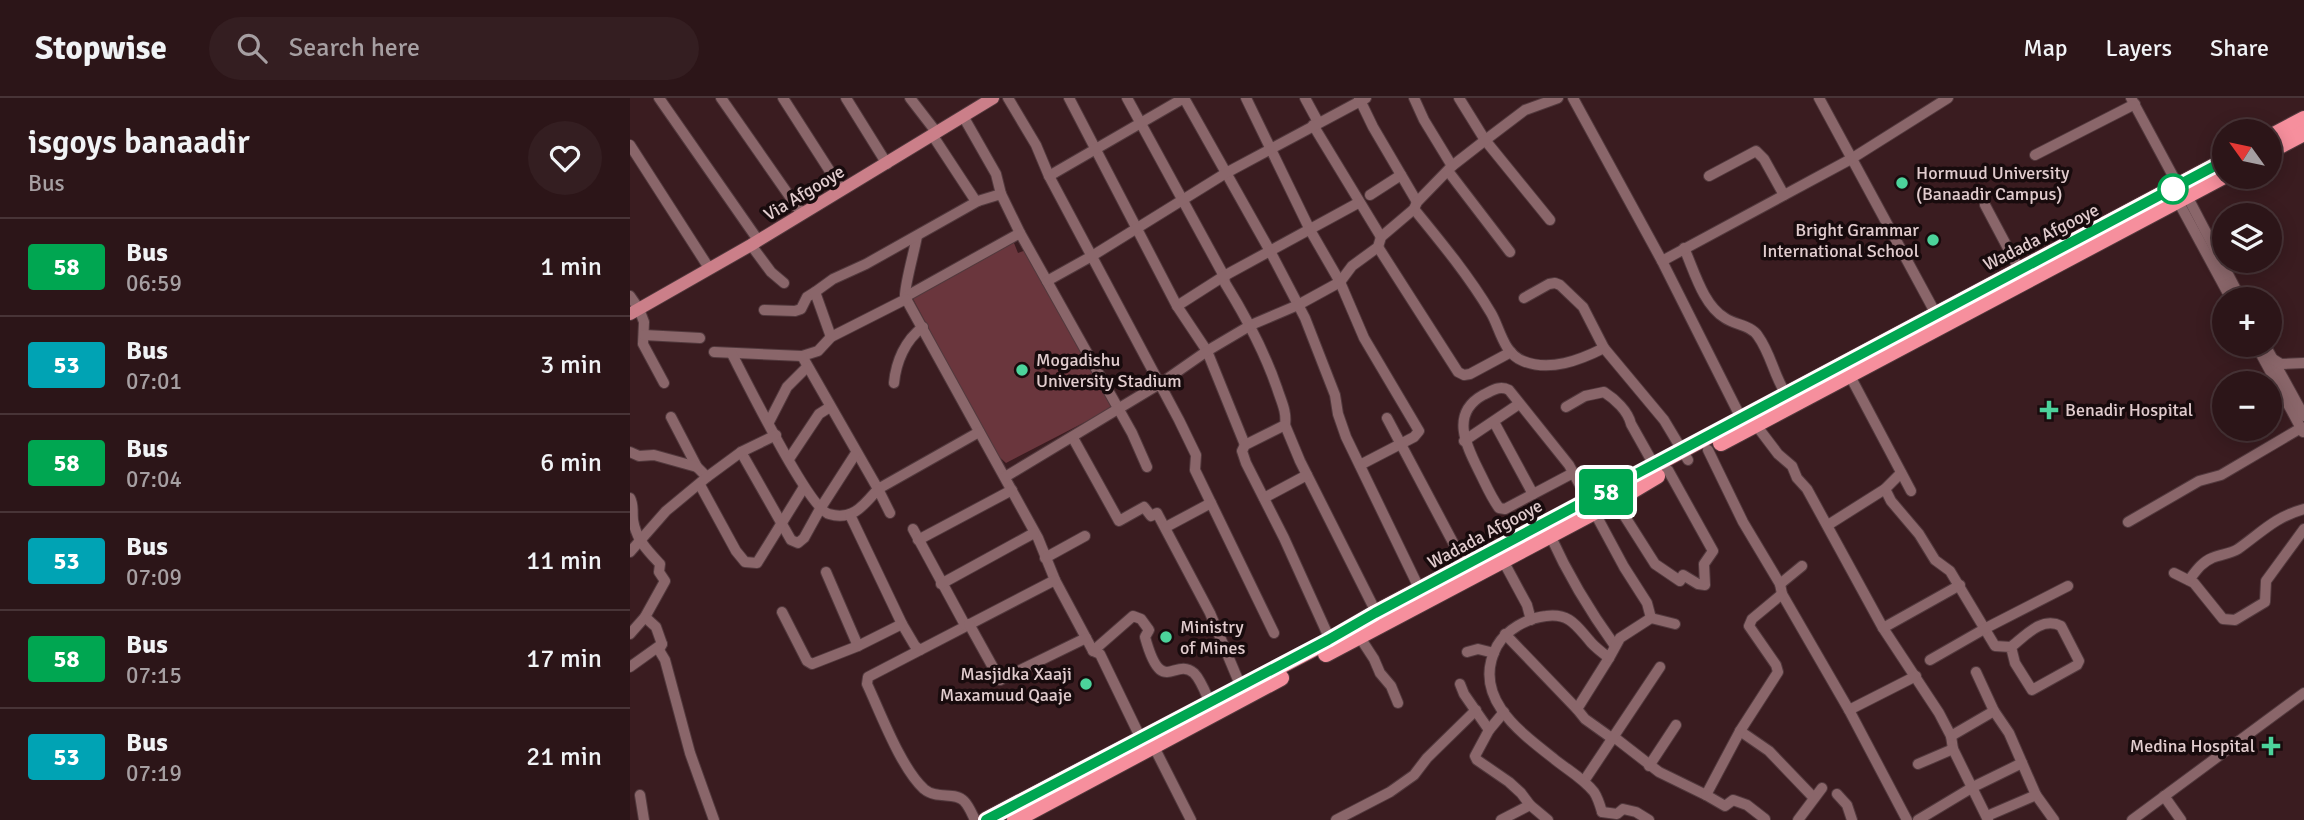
<!DOCTYPE html>
<html lang="en">
<head>
<meta charset="utf-8">
<style>
	:root { --surface:#2c1518; --page:#341e21; --text:#f1f3f6; --muted:#a69fa2; --line:#483437 }
	body { margin:0; font-family:Signika,sans-serif; background:var(--page); color:var(--text); height:100vh; display:flex; flex-direction:column; font-size:26px; white-space:nowrap }
	* { box-sizing:border-box; margin:0 }
	p { font-size:23px; color:var(--muted) }
	.icon { flex:none; width:38px; height:38px; fill:none; stroke:currentColor; stroke-width:2; stroke-linecap:round; stroke-linejoin:round }
	.map { position:relative; flex:1; overflow:hidden }
	.details { display:flex; flex-direction:column; background:var(--surface); width:630px }
	.details>* { flex:none }
	.badge { padding:0 14px; border-radius:5px; font-size:24px; line-height:46px }
	.needle { width:46px; rotate:303deg }
	.fabs { position:absolute; left:1582px; top:21px; display:grid; gap:14px }
	.fabs a { display:grid; place-items:center; width:70px; height:70px; border-radius:50%; background:var(--surface); box-shadow:0 4px 18px #0003,0 0 0 2px var(--line); font-size:35px }
	.map>.badge { position:absolute; translate:-50% -50%; box-shadow:0 0 0 4px #fff }
	.round { display:grid; place-items:center; flex:none; width:74px; height:74px; border-radius:37px; background:var(--page) }
	.summary { display:flex; align-items:center; justify-content:space-between; height:119px; padding:0 28px }
	h1 { font-size:33px; font-weight:600; line-height:52px }
	ul { padding:0; list-style:none }
	li { display:flex; align-items:center; gap:21px; height:98px; padding:0 28px; border-top:2px solid var(--line) }
	li div { flex:1 }
	li b { display:block; font-size:26px }
	li em { font-style:normal }
	li .badge { min-width:77px; font-weight:700; text-align:center }
	header { display:flex; align-items:center; gap:42px; box-sizing:border-box; height:98px; padding:0 35px; background:var(--surface); border-bottom:2px solid var(--line) }
	header strong { font-size:33px }
	nav { display:flex; gap:38px; margin-inline-start:auto; font-size:24px }
	.search { width:490px; height:63px; background:var(--page); display:flex; align-items:center; gap:18px; box-sizing:border-box; padding:0 24px; border-radius:38px; color:var(--muted); font-size:26px }
	main { display:flex; flex:1; min-height:0 }
	.map>svg:first-child { display:block }
</style>
</head>
<body>
<header>
<strong>Stopwise</strong>
<div class="search"><svg class="icon" aria-label="search" viewBox="0 0 24 24"><circle cx="10" cy="10" r="6"/><path d="M15 15l6 6"/></svg>Search here</div>
<nav><a>Map</a><a>Layers</a><a>Share</a></nav>
</header>
<main>
<section class="details">
<div class="summary"><div><h1>isgoys banaadir</h1><p>Bus</p></div><a class="round"><svg class="icon" aria-label="heart" viewBox="0 0 24 24"><path d="M12 20l-8-8c-3-5 5-10 8-4 3-6 11-1 8 4z"/></svg></a></div>
<ul>
<li><span class="badge" style="background:#00a651;color:#fff">58</span><div><b>Bus</b><p>06:59</p></div><em>1 min</em></li>
<li><span class="badge" style="background:#00a3b4;color:#fff">53</span><div><b>Bus</b><p>07:01</p></div><em>3 min</em></li>
<li><span class="badge" style="background:#00a651;color:#fff">58</span><div><b>Bus</b><p>07:04</p></div><em>6 min</em></li>
<li><span class="badge" style="background:#00a3b4;color:#fff">53</span><div><b>Bus</b><p>07:09</p></div><em>11 min</em></li>
<li><span class="badge" style="background:#00a651;color:#fff">58</span><div><b>Bus</b><p>07:15</p></div><em>17 min</em></li>
<li><span class="badge" style="background:#00a3b4;color:#fff">53</span><div><b>Bus</b><p>07:19</p></div><em>21 min</em></li>
</ul>
</section>
<div class="map">
<svg width="1674" height="722" viewBox="0 0 1674 722">
	<rect width="100%" height="100%" fill="#3a1c20"/>
	<polygon fill="#6a363d" points="382,140 388,155 396,152 484,309 376,365 365,355 281,197"/>
	<g fill="none" stroke-linecap="round" stroke-linejoin="round">
		<g stroke="#52393d" stroke-width="12">
			<g id="minor">
				<polyline points="29,0 128,142"/>
				<polyline points="91,0 172,116"/>
				<polyline points="153,0 212,92"/>
				<polyline points="216,0 257,66"/>
				<polyline points="280,0 307,35"/>
				<polyline points="378,0 406,47 419,78 549,322 566,357 565,372 644,535"/>
				<polyline points="439,0 547,208 577,253 615,347"/>
				<path d="M497,0L594,178L595,185C616,219 634,252 647,290C651,303 657,313 655,327L615,347L612,353L616,365L654,440L702,546"/>
				<polyline points="554,0 640,153 675,220 705,297 708,316 716,339 790,492"/>
				<polyline points="616,0 680,132 710,184 734,240 789,333 784,339 730,367"/>
				<polyline points="675,0 688,24"/>
				<polyline points="729,0 743,29 787,104"/>
				<polyline points="784,0 794,22 822,68"/>
				<polyline points="829,0 855,42 920,122"/>
				<polyline points="943,0 1032,163 1114,326"/>
				<polyline points="1189,0 1306,216"/>
				<polyline points="1501,0 1543,78 1542,92 1601,201"/>
				<polyline points="333,18 366,76 371,96"/>
				<polyline points="683,27 751,139"/>
				<polyline points="303,38 345,102 348,103 371,96 390,135 502,335 517,369"/>
				<polyline points="0,47 79,170"/>
				<polyline points="1405,57 1505,6"/>
				<polyline points="818,73 880,154"/>
				<polyline points="419,78 554,0"/>
				<polyline points="1079,78 1126,53 1134,61 1154,97"/>
				<polyline points="1555,94 1611,201"/>
				<polyline points="740,97 771,77"/>
				<polyline points="1355,107 1389,171"/>
				<path d="M784,111C811,144 839,178 861,215C870,230 873,255 893,263C920,274 950,262 974,250"/>
				<path d="M287,138C285,151 274,189 275,199L408,440L425,482L463,553L470,556L513,645"/>
				<polyline points="121,147 141,174 154,185"/>
				<polyline points="748,149 828,274 834,277 840,276 881,254"/>
				<path d="M1054,150C1064,172 1073,207 1095,220C1105,227 1121,227 1128,238C1141,256 1144,278 1156,296"/>
				<polyline points="1032,163 1221,61 1318,0"/>
				<polyline points="417,183 462,158 596,75 736,0"/>
				<polyline points="0,198 9,211 14,224 13,246 34,285"/>
				<polyline points="275,199 390,135"/>
				<polyline points="894,200 919,186 925,185 930,187 953,209 974,250 1034,322 1058,362"/>
				<polyline points="276,201 201,239 188,253 172,258 248,391 349,334"/>
				<polyline points="547,208 594,178 728,105"/>
				<polyline points="134,212 165,213 171,211 177,199 185,194"/>
				<polyline points="14,237 70,240"/>
				<polyline points="201,239 185,194 203,181 236,166 348,103"/>
				<polyline points="1626,247 1673,334"/>
				<polyline points="1635,247 1674,318"/>
				<polyline points="84,254 172,258"/>
				<path d="M102,256C115,281 179,411 199,416C223,423 234,407 248,391L260,415"/>
				<polyline points="1643,261 1651,266 1674,265"/>
				<polyline points="1219,276 1281,393"/>
				<path d="M264,285C266,264 275,242 293,229"/>
				<path d="M936,309L955,298L974,294C985,301 998,313 1001,326L1024,367"/>
				<polyline points="41,319 67,369 77,379"/>
				<polyline points="757,320 836,469"/>
				<polyline points="1123,323 1148,356 1162,368 1167,380 1177,391 1253,530 1309,615 1321,638 1323,651 1358,722"/>
				<polyline points="139,324 157,289 177,269"/>
				<polyline points="864,324 903,396"/>
				<polyline points="655,327 670,363 749,520"/>
				<polyline points="443,340 489,423 514,409 521,418 527,415 580,515 611,589"/>
				<polyline points="834,343 889,306"/>
				<polyline points="1078,352 1113,424 1150,486 1152,496 1219,612 1277,722"/>
				<polyline points="0,354 9,358 24,357 67,369"/>
				<polyline points="111,354 161,442 168,445 174,440 190,411 226,355"/>
				<polyline points="159,361 189,316 200,309"/>
				<path d="M943,375L875,411L869,410C861,399 856,387 850,375C837,349 819,316 853,297C862,293 869,287 879,292L939,367L994,469L1017,505L1021,520"/>
				<polyline points="375,379 531,285 577,253 621,227 668,207 710,184 722,168 748,149 751,139 784,111 787,104 822,68 858,40 895,12 928,0"/>
				<polyline points="70,387 106,453 115,464 127,465 174,389"/>
				<path d="M1255,391L1261,403L1289,436L1305,462L1320,473L1365,548L1381,549C1395,538 1412,518 1431,528L1449,563L1447,567L1402,592L1385,565L1381,549"/>
				<path d="M0,400C4,407 2,414 3,422C6,441 17,452 30,466L29,474L35,483L15,519L0,536"/>
				<polyline points="634,400 677,377"/>
				<polyline points="985,403 1025,466 1050,483 1053,477 1068,486 1075,487 1074,466 1083,453 1038,372"/>
				<polyline points="220,417 272,526 285,548 290,552 425,482"/>
				<polyline points="1498,424 1569,383 1591,377 1671,330"/>
				<polyline points="1198,427 1255,391 1271,375"/>
				<polyline points="536,429 581,405"/>
				<polyline points="283,431 335,527"/>
				<path d="M920,437C938,477 959,512 985,548"/>
				<polyline points="288,442 382,392"/>
				<polyline points="0,454 36,413 77,379 111,354 146,337"/>
				<polyline points="870,457 897,507 901,522"/>
				<polyline points="415,460 455,438"/>
				<polyline points="196,474 228,548"/>
				<polyline points="1544,475 1564,485 1593,521 1605,522 1635,504 1636,483 1674,431"/>
				<path d="M1559,482C1566,473 1572,464 1582,460C1591,456 1600,456 1608,451C1632,434 1645,419 1674,411"/>
				<polyline points="311,486 404,435"/>
				<polyline points="1150,486 1172,468"/>
				<polyline points="152,514 177,563 182,566 228,548 272,526"/>
				<polyline points="339,526 370,582 456,540"/>
				<polyline points="1253,530 1330,487"/>
				<polyline points="875,536 947,611"/>
				<polyline points="729,538 744,561 750,575 761,588 768,605"/>
				<polyline points="32,546 29,552 35,562 60,655 84,722"/>
				<path d="M290,552L238,579L237,586C251,616 271,670 294,691C307,702 325,693 334,703C339,708 342,716 345,722"/>
				<path d="M463,553L503,518L511,521L519,532L515,539C532,601 544,558 564,575C571,582 576,596 580,605"/>
				<polyline points="837,554 848,551 864,555"/>
				<polyline points="979,560 947,611 955,621 983,641"/>
				<polyline points="1300,562 1356,530 1438,488"/>
				<polyline points="0,569 32,546 26,529 15,519"/>
				<polyline points="1346,574 1364,613 1379,635 1406,697 1424,722"/>
				<polyline points="830,586 834,596 859,632"/>
				<polyline points="1219,612 1286,578"/>
				<polyline points="874,614 859,632 845,658 847,662 879,684 891,695 900,707 918,722"/>
				<polyline points="1110,633 1139,653 1184,700"/>
				<polyline points="1321,638 1364,613"/>
				<polyline points="984,639 1029,674 1076,697 1110,633 1148,574 1146,567 1119,528 1122,521 1152,496"/>
				<polyline points="521,643 561,722"/>
				<polyline points="1288,666 1323,651"/>
				<polyline points="1019,668 1046,627"/>
				<polyline points="954,683 1030,569"/>
				<polyline points="1207,696 1217,707 1222,722"/>
				<polyline points="10,697 14,722"/>
				<polyline points="1076,697 1095,708 1103,702 1117,707 1135,721"/>
				<polyline points="1534,698 1551,722"/>
				<path d="M972,714C970,707 968,700 964,694C953,680 936,671 923,660C887,632 841,597 867,548C876,532 897,520 916,518C939,515 946,527 959,542C964,549 972,554 979,560L990,540L1021,520L1045,526"/>
				<polyline points="972,714 987,716 993,711 1006,714 1019,722"/>
				<polyline points="1357,718 1406,697"/>
				<polyline points="706,722 760,694 784,677 797,660 846,612"/>
				<polyline points="871,722 900,707"/>
				<polyline points="1168,722 1192,690"/>
				<polyline points="1288,722 1343,689 1392,665"/>
				<polyline points="1502,722 1674,595"/>
			</g>
		</g>
		<g stroke="#52393d" stroke-width="14">
			<polyline id="major" points="0,216 121,147 363,0"/>
		</g>
		<g stroke="#52393d" stroke-width="18">
			<g id="highway">
				<polyline points="1640,39 1674,21"/>
				<polyline points="1640,53 1674,35"/>
				<polyline points="1091,345 1594,78"/>
				<polyline points="696,556 985,403 1027,378"/>
				<path d="M356,722L698,543L745,515C1029,366 1311,213 1594,63"/>
				<polyline points="385,722 651,580"/>
			</g>
		</g>
		<use href="#minor" stroke="#8a666a" stroke-width="10"/>
		<use href="#major" stroke="#cb7f89" stroke-width="12"/>
		<use href="#highway" stroke="#f68f9d" stroke-width="16"/>
	</g>
	<g fill="none" stroke-linecap="round" stroke-linejoin="round">
		<g stroke="#fff" stroke-width="16">
			<polyline id="line" points="356,722 698,542 745,515 1594,63"/>
		</g>
		<use href="#line" stroke="#00a651" stroke-width="10"/>
	</g>
	<g fill="#4cd39b" stroke="#180b0d" stroke-width="2.5">
		<circle cx="1272" cy="85" r="7"/>
		<circle cx="1303" cy="142" r="7"/>
		<circle cx="392" cy="272" r="7"/>
		<path d="M1415.5 301.5h7v7h7v7h-7v7h-7v-7h-7v-7h7z"/>
		<circle cx="536" cy="539" r="7"/>
		<circle cx="456" cy="586" r="7"/>
		<path d="M1637.5 637.5h7v7h7v7h-7v7h-7v-7h-7v-7h7z"/>
	</g>
	<circle fill="#fff" stroke="#00a651" stroke-width="3.5" cx="1543" cy="91" r="14"/>
	<g text-anchor="middle" dominant-baseline="central" stroke-width="7" stroke-linejoin="round" paint-order="stroke">
		<g font-size="18" fill="#e1ccce" stroke="#180b0d" text-anchor="start">
			<text x="1286" y="75">Hormuud University<tspan x="1286" dy="21">(Banaadir Campus)</tspan></text>
			<text x="1289" y="132" text-anchor="end">Bright Grammar<tspan x="1289" dy="21">International School</tspan></text>
			<text x="406" y="262">Mogadishu<tspan x="406" dy="21">University Stadium</tspan></text>
			<text x="1435" y="312">Benadir Hospital</text>
			<text x="550" y="529">Ministry<tspan x="550" dy="21">of Mines</tspan></text>
			<text x="442" y="576" text-anchor="end">Masjidka Xaaji<tspan x="442" dy="21">Maxamuud Qaaje</tspan></text>
			<text x="1625" y="648" text-anchor="end">Medina Hospital</text>
		</g>
		<g font-size="18" fill="#e1ccce" stroke="#180b0d">
			<text transform="translate(174 95) rotate(-31)">Via Afgooye</text>
			<text transform="translate(1411 139) rotate(-27)">Wadada Afgooye</text>
			<text transform="translate(855 436) rotate(-28)">Wadada Afgooye</text>
		</g>
	</g>
</svg>
<div class="fabs">
<a><svg class="needle" viewBox="-14 -14 28 28"><path d="M0-13l5 13h-10z" fill="#e53935"/><path d="M0 13l5-13h-10z" fill="#a69fa2"/></svg></a>
<a><svg class="icon" aria-label="layers" viewBox="0 0 24 24"><path d="M12 4l9 5-9 5-9-5zM3 14l9 5 9-5"/></svg></a>
<a>+</a>
<a>−</a>
</div>
<b class="badge" style="left:976px;top:394px;background:#00a651;color:#fff">58</b>
</div>
</main>
</body>
</html>
